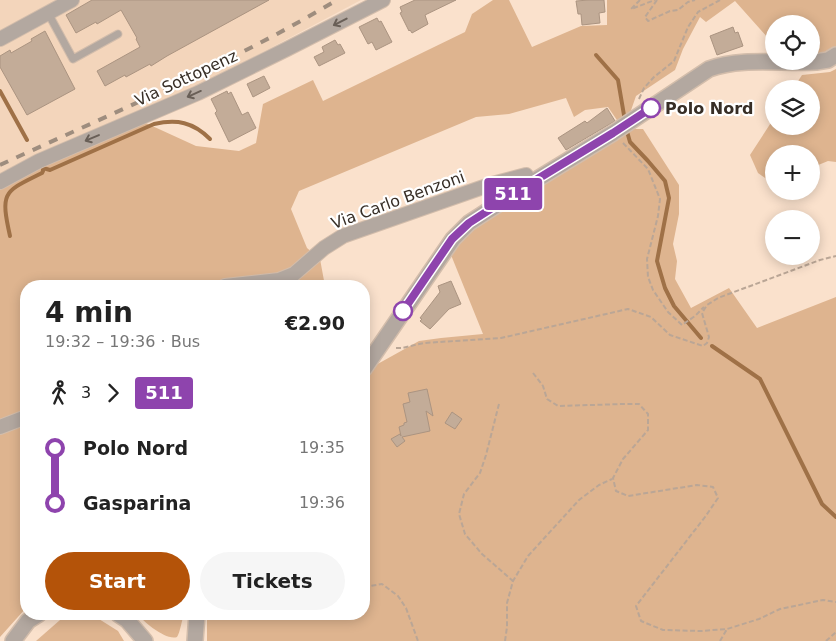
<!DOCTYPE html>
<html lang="en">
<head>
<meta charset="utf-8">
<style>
	:root { --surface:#fff; --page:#f6f6f6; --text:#222; --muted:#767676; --accent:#b45309 }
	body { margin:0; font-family:"DejaVu Sans",sans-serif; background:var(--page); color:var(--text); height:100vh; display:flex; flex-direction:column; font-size:19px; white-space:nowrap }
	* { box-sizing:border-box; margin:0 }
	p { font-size:16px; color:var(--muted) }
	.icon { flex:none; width:28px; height:28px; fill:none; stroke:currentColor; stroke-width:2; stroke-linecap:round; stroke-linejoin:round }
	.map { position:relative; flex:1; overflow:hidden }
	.sheet { position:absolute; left:20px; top:280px; width:350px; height:340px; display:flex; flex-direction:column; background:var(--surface); border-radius:20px; box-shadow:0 2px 12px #0003 }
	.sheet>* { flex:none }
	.badge { padding:0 10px; border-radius:4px; font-size:18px; line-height:32px }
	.controls { position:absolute; left:765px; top:15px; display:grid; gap:10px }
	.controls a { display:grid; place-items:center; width:55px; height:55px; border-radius:50%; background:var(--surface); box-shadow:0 2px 12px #0003; font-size:25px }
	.map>.badge { position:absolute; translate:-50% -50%; box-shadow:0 0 0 2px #fff }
	.legs { display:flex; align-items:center; gap:8px; height:55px; padding:0 25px; font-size:16px }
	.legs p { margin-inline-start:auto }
	.headline { display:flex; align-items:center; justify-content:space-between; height:85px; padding:0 25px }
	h1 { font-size:28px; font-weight:700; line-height:38px }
	.action { display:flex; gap:10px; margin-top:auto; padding:10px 25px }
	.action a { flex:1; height:58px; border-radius:30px; background:var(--accent); color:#fff; font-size:20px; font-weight:700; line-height:58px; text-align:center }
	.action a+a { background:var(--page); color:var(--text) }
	ul { padding:0 25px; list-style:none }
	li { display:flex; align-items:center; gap:18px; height:55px; font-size:19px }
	li i { display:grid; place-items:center; width:8px; height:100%; margin:0 6px; background:currentColor }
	li i::after { content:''; width:12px; height:12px; margin:-6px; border:4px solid; border-radius:50%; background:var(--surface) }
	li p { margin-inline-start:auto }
	li:first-child i { background:linear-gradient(#0000 50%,currentColor 0) }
	li:last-child i { background:linear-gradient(currentColor 50%,#0000 0) }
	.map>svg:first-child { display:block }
</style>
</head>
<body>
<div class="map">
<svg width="836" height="641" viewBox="0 0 836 641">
	<rect width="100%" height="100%" fill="#fae1cc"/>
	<polygon fill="#f3d5bb" points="0,0 361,0 137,119 0,182"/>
	<g fill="#deb48f">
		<polygon points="493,0 509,0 532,47 581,26 607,25 607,0 836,0 836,47 829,52 811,57 811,24 774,24 774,40 769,39 735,1 706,22 700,17 683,49 675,70 636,96 629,116 619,123 608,107 585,110 574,117 566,98 509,114 476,117 299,191 291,209 307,248 320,259 325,286 26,286 26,608 0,637 0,182 137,119 196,146 239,151 256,143 263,104 313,80 323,101 465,32 472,14"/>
		<polygon points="836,69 836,162 828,161 811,168 811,154 774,154 774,182 772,183 758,173 750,155 774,118 774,126 811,126 811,89 793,89 802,75 830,72"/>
		<polygon points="632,129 643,129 679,185 679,214 673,244 677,261 675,279 691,308 729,288 757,328 836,297 836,641 207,641 207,614 364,614 364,381 374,366 419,341 441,338 483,334 451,255 466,234 549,178"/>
		<polygon points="78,614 91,614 118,631 124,641 36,641 60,620"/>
		<path d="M137,614H184C182,619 180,633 177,637C166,641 143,621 137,614Z"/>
	</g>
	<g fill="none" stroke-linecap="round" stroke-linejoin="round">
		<g stroke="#9f7147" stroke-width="4">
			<polyline points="596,55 618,80 625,121"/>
			<polyline points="0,91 27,140"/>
			<polyline points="626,128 630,142 648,161 665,181 669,198 657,261 665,288 674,306 701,338"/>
			<path d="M41,165L43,168L50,170L154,124C177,119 193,122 210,139"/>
			<path d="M10,236C0,191 4,192 42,173L43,171V168"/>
			<polyline points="712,346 760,379 822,504 836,517"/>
		</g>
	</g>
	<g fill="#c3ac98" stroke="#ab9481">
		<polygon points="92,0 269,0 167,56 151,66 150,64 126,77 125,75 105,86 97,71 140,47 136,39 137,38 121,10 97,24 96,22 76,33 66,15"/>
		<polygon points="415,0 456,0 425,15 428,24 412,33 410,30 409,31 400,13 402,12 400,7"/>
		<polygon points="589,0 604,0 605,12 599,13 600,23 582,25 581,14 578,14 576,1"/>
		<polygon points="377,18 379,22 381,21 392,42 376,50 372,42 368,44 359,27"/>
		<polygon points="733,27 735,33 738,32 743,46 717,55 710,36"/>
		<polygon points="45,31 75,89 27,115 0,67 0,56 10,50 11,53 32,41 31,39"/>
		<polygon points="335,40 338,45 340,44 345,53 319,66 314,57 324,52 322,47"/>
		<polygon points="264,76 270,88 253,97 247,84"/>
		<polygon points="227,91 228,94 231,92 242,115 248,112 256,128 229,142 215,113 217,111 211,99"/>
		<polygon points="607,108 615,121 566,150 558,138 585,121 587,123"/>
		<polygon points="451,281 461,304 449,309 430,329 420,321 422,319 420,318 440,292 438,286"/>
		<polygon points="427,389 433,416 426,411 430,431 402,437 405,441 397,447 391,439 400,434 401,436 399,427 404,425 404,423 407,422 403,404 410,402 408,393"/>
		<polygon points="452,412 462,419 455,429 445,423"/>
	</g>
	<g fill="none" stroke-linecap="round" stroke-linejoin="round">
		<g stroke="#d3bdab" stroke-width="9">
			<polyline id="service" points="48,13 73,59 118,34"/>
		</g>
		<g stroke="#d3bdab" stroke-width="16">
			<g id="minor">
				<polyline points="0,39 72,0"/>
				<polyline points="0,182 39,161 198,93 287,49 383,0"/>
				<polyline points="225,286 279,280 294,274 324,248 343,236 492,184 526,175 531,183"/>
				<polyline points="0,427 26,417"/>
			</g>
		</g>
		<g stroke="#d3bdab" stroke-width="18">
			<g id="tertiary">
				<path d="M364,369L453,239L469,223L531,183L613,133L709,69C742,57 781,64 816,62L828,60L836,55"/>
				<polyline points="118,614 127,620 145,641"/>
				<polyline points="13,641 28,621 39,614"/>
				<polyline points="195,641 197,614"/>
			</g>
		</g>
		<g stroke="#baa696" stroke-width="2" stroke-dasharray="5 2.5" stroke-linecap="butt">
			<polyline points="640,0 631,9 655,0"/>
			<polyline points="657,0 645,17 648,21 670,11 678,10 688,2 695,0"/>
			<polyline points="639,99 644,88 654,77 674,61 688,27 698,12 720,0"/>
			<polyline points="623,143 648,169 660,199 658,216 647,259 648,277 653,290 668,312 682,325 695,316 704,307"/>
			<polyline points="396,348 402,348 424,343 501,338 628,309 651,317 670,335 703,346 707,343 709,337 702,313 707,305 718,298 820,260 836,256"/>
			<polyline points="533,373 543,386 547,399 558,406 624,404 639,404 648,414 648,430 623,459 613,478 616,491 628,496 697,485 713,487 718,498 705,517 636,606 641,621 663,630 701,631 727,629 759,619 780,609 823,600 836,602"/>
			<polyline points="499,404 486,455 480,473 464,494 459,514 465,534 482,554 513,581"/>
			<polyline points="364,587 382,584 398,596 406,608 418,641"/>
			<polyline points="505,641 507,627 507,603 513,581 528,556 579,500 599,485 612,479"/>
			<polyline points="720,641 727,629"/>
			<polyline points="826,641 836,632"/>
		</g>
		<use href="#service" stroke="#b3a8a0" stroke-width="7"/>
		<use href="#minor" stroke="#b3a8a0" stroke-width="14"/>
		<use href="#tertiary" stroke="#b3a8a0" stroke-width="15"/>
		<path stroke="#9e8d7e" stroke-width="4" stroke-dasharray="9 9" stroke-linecap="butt" d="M0,165C113,113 230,64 337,0"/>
	</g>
	<defs><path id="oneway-shaft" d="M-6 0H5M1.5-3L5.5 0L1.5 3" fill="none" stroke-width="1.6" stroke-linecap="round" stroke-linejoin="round" transform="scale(1.25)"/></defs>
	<g stroke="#695f57">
		<use href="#oneway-shaft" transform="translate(340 22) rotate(153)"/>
		<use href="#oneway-shaft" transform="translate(194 94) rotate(156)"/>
		<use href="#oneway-shaft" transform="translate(92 138) rotate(157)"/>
	</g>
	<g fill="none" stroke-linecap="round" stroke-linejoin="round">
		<g stroke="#fff" stroke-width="11">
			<polyline id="line-1" points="403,311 452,239 469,223 531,183 613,133 651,108"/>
		</g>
		<use href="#line-1" stroke="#8e44ad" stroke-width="8"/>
	</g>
	<g fill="#fff" stroke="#8e44ad" stroke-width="2.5">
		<circle cx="651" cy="108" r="9"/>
		<circle cx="403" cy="311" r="9"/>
	</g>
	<g text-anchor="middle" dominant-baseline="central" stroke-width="4.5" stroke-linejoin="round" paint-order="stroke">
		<g font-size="16" fill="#372e26" stroke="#fff">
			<text transform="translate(186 78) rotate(-25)">Via Sottopenz</text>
			<text transform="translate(398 200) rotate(-20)">Via Carlo Benzoni</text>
		</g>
		<g font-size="16" font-weight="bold" fill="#372e26" stroke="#fff" text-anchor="start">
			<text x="665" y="108">Polo Nord</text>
		</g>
	</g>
</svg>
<div class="controls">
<a><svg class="icon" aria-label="locate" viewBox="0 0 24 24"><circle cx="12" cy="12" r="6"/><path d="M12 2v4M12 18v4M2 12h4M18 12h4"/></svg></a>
<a><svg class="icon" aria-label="layers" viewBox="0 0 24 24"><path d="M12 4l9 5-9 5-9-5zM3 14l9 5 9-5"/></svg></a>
<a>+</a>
<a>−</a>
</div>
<b class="badge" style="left:513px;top:194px;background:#8e44ad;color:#fff">511</b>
<section class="sheet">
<div class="headline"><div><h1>4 min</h1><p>19:32 – 19:36 · Bus</p></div><b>€2.90</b></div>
<div class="legs"><svg class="icon" aria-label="walk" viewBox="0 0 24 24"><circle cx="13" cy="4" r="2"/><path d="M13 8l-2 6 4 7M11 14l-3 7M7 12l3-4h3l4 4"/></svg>3<svg class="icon" aria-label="forward" viewBox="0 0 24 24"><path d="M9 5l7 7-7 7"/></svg><b class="badge" style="background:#8e44ad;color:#fff">511</b></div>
<ul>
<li><i style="color:#8e44ad"></i><b>Polo Nord</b><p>19:35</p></li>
<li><i style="color:#8e44ad"></i><b>Gasparina</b><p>19:36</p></li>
</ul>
<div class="action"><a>Start</a><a>Tickets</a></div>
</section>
</div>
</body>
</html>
